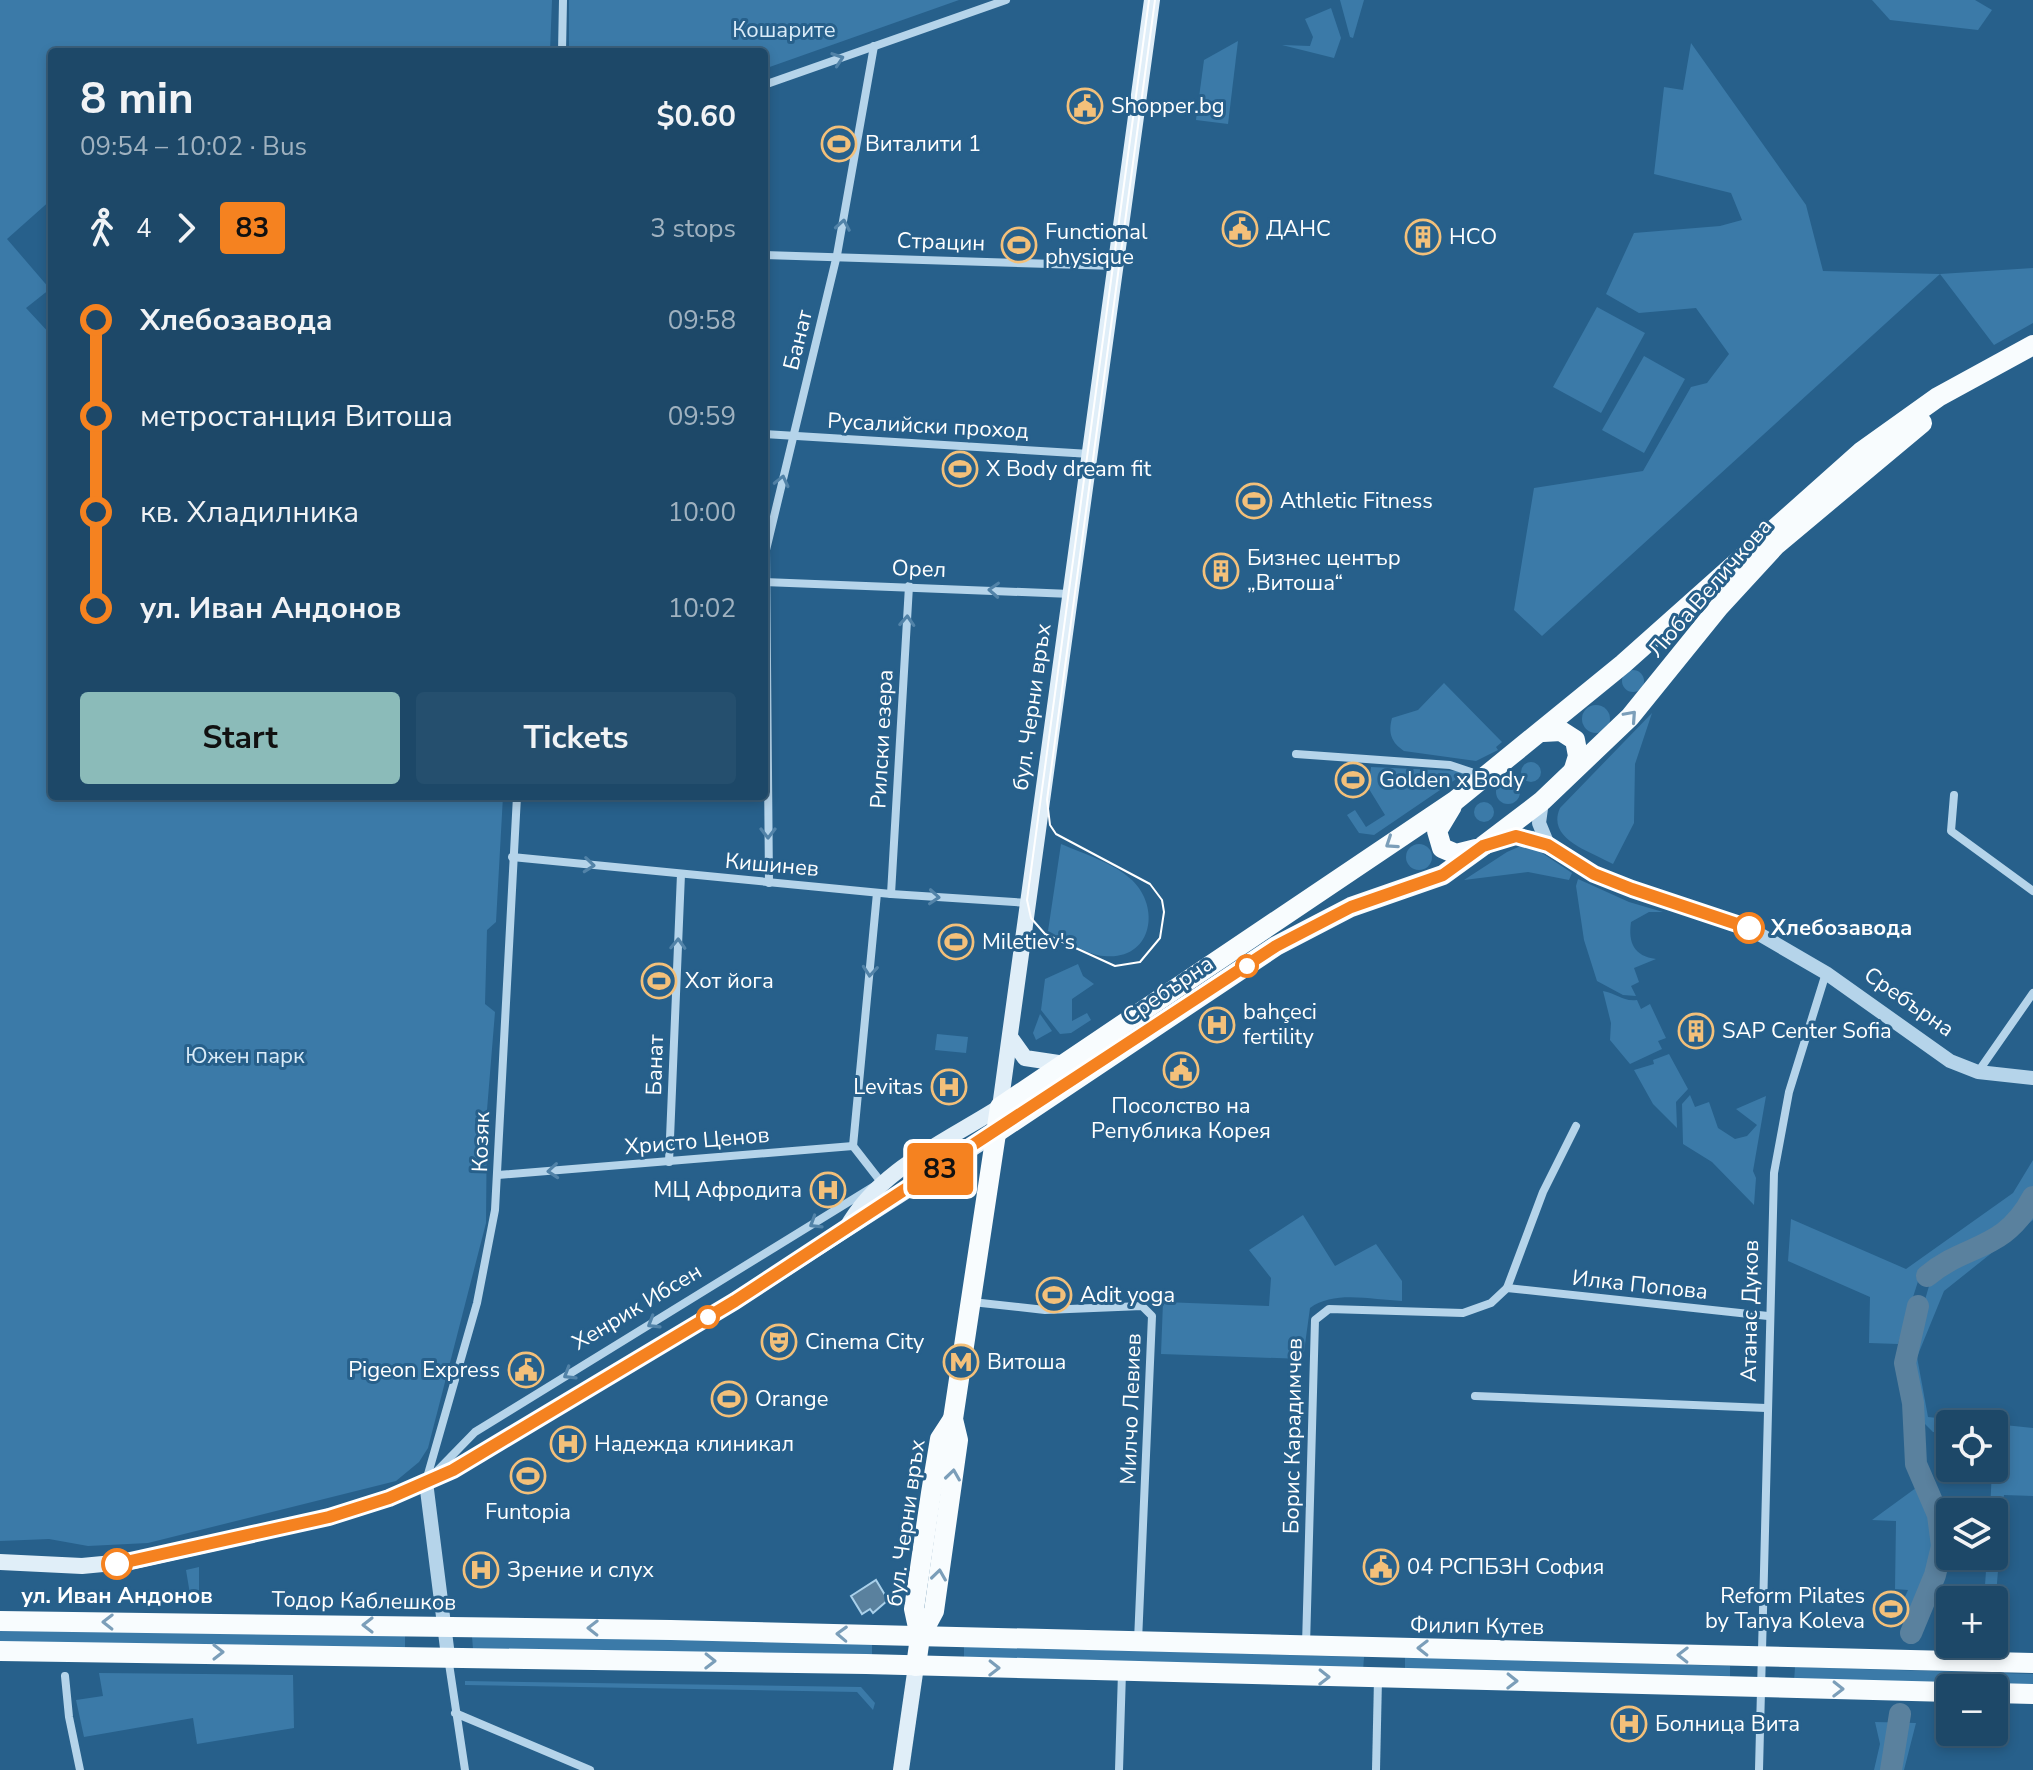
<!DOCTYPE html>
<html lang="en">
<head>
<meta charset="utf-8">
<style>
	:root { --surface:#1d4868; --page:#254f6e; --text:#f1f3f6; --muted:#a0b2c0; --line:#3b607c; --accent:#8bbbb9 }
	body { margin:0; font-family:"Nunito Sans",sans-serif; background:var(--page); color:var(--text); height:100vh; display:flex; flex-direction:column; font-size:30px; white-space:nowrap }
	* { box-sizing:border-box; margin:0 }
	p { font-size:26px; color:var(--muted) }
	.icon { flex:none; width:44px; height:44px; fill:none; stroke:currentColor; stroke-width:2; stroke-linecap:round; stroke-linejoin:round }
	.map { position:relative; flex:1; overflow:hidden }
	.sheet { position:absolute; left:48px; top:48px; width:720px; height:752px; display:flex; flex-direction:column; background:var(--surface); border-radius:8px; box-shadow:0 4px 12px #0003,0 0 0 2px var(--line) }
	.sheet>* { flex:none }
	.badge { padding:0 16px; border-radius:6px; font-size:28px; line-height:52px }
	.buttons { position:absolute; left:1936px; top:1410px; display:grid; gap:16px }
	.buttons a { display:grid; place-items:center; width:72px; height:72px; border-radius:8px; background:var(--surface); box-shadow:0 4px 12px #0003,0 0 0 2px var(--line); font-size:40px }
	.map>.badge { position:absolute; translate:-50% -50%; box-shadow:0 0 0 4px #fff }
	.legs { display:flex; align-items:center; gap:12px; height:88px; padding:0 32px; font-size:26px }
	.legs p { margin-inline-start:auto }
	.summary { display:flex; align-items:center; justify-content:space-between; height:136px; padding:0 32px }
	h1 { font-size:44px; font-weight:700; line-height:60px }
	.button { display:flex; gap:16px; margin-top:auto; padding:16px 32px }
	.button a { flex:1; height:92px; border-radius:8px; background:var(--accent); color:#111; font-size:32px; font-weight:700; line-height:92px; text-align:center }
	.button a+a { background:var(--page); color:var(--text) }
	ul { padding:0 32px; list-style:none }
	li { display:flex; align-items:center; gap:28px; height:96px; font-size:30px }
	li i { display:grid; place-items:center; width:12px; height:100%; margin:0 10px; background:currentColor }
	li i::after { content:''; width:20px; height:20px; margin:-10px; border:6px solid; border-radius:50%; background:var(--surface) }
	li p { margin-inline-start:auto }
	li:first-child i { background:linear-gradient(#0000 50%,currentColor 0) }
	li:last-child i { background:linear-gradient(currentColor 50%,#0000 0) }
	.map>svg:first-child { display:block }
</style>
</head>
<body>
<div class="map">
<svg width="2033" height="1770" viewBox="0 0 2033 1770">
	<rect width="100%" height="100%" fill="#27608b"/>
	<g fill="#3b7aa8">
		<polygon points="0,0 552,0 550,52 52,52 52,199 7,239 50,289 26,308 52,336 52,796 503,796 496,922 487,930 485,1004 495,1012 487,1110 486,1223 428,1448 419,1462 396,1481 148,1543 88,1546 49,1539 0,1541"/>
		<polygon points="569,0 959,0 764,69 764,52 569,52"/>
		<polygon points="1340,0 1364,0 1353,38 1350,37"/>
		<polygon points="1872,0 1975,0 1992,10 1978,30 1890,20"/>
		<polygon points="1331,8 1341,38 1334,58 1282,45 1310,46 1313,37 1305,19"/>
		<polygon points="1238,41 1228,124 1196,120 1204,60"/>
		<polygon points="1691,43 1806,205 1823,271 1940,274 2033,268 2033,323 1994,345 1940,274 1542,636 1514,610 1534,488 1643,471 1691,387 1707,383 1729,354 1696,308 1639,313 1606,294 1634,233 1720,226 1742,220 1731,193 1654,174 1664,87 1683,90"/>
		<polygon points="1597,307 1645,333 1601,413 1553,387"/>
		<polygon points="1644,356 1685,379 1644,453 1602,430"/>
		<circle cx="1633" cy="681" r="11"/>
		<path d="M1444,683L1502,742L1496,747L1498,750L1476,761L1404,751C1391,742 1388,733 1392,718L1418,710Z"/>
		<circle cx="1596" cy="719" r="14"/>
		<path d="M1652,713L1635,764L1634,823L1613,864C1590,851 1546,839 1560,808Z"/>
		<circle cx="1531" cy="772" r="10"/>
		<polygon points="1371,767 1457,771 1465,773 1374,835 1359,833 1347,815 1355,810 1366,827 1385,815 1369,789"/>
		<circle cx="1508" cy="792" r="12"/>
		<circle cx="1484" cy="812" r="10"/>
		<path d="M1061,844C1084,854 1114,863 1132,880C1162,909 1151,961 1104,956C1086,955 1064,939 1048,931Z"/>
		<circle cx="1419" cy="857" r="13"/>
		<polygon points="1523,845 1533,847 1572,873 1569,880 1528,872 1464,880 1507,852"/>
		<path d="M1578,879L1629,902L1663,912H1649L1631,922C1628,943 1634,956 1656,959L1634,968L1639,982L1631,986L1636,996L1623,995L1597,981L1584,940L1576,886Z"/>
		<polygon points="1078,964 1083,976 1094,984 1072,999 1072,1021 1087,1013 1091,1020 1071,1033 1060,1034 1041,1010 1045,979"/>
		<path d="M1603,991C1616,993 1623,1002 1637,1000L1641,1009L1650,1004L1666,1038L1658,1041L1662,1049L1630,1064L1610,1040L1611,1023Z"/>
		<polygon points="1040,1014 1052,1031 1036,1040 1033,1033"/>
		<polygon points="937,1034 968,1037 966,1053 935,1050"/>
		<polygon points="1669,1054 1688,1089 1676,1102 1677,1128 1653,1104 1634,1070 1654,1064 1653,1060"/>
		<polygon points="1690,1095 1695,1107 1709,1102 1718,1128 1735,1139 1747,1136 1757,1125 1736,1109 1766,1096 1753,1171 1756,1178 1754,1205 1712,1162 1683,1144 1682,1104"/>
		<polygon points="2033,1160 2033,1187 2018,1209 1994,1232 1934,1259 1921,1272 1898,1344 1869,1343 1870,1297 1788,1261 1791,1219 1906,1269 2013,1193"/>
		<polygon points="2033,1207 2033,1220 1944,1291 1917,1357 1928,1417 2033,1428 2033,1496 2004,1495 1994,1621 1994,1600 1984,1600 1987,1556 1994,1556 1994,1512 1990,1512 1994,1424 1950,1424 1950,1432 1933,1432 1919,1418 1908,1359 1931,1279 1945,1267 1996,1244 2020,1225"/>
		<path d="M1303,1215L1335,1266L1376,1244L1402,1281V1301C1373,1300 1334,1290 1310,1308L1303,1359L1161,1354L1163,1302L1269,1306L1271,1278L1249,1250Z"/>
		<path d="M1920,1485C1951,1537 1934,1569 1910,1619H1895L1908,1590L1895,1589L1896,1521L1872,1520Z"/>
		<polygon points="199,1567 199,1601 191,1600 186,1570"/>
		<polygon points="0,1628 405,1635 405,1648 0,1642"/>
		<polygon points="472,1636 872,1642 872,1656 473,1649"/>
		<polygon points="964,1646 1364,1657 1363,1671 964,1660"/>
		<polygon points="1405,1657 1730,1666 1730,1680 1405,1671"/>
		<polygon points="1795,1667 2033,1674 2033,1688 1794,1682"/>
		<polygon points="99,1673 293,1675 294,1728 197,1744 193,1718 84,1737 76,1700 103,1696"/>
		<polygon points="465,1681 861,1687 875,1703 873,1710 857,1692 465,1685"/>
		<polygon points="1875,1722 1916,1723 1904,1770 1874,1770 1880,1744"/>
	</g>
	<polygon fill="#5a819e" stroke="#a9d0ea" stroke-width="2" points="876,1580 888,1600 873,1613 870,1609 862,1614 851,1596"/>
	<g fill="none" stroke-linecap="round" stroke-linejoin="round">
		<g stroke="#5a819e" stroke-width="22">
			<path d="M1927,1276C1966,1243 2004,1252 2033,1197"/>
			<polyline points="1911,1633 1935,1575 1942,1546 1938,1515 1916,1464 1913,1403 1905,1363 1918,1306"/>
			<polyline points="1891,1770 1900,1714"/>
		</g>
		<g stroke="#b5d4ea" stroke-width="8">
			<polyline points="562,52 563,0"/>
			<polyline points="764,85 1006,0"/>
			<polyline points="764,255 1116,266"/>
			<polyline points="764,434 1090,454"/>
			<polyline points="764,582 1071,594"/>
			<polyline points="1296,754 1450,765 1471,772 1481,780"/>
			<polyline points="1954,795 1951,831 2033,891"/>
			<polyline points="512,857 891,894 1029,903"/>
			<polyline points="769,883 766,550 837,255 874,46"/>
			<polyline points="891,894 909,586"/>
			<polyline points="1978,1072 2033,993"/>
			<polyline points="853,1146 877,893"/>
			<polyline points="669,1162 681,874"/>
			<polyline points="498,1175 853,1146"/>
			<polyline points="1507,1288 1768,1316"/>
			<polyline points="972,1302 1045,1310 1142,1306 1152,1316 1138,1641"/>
			<polyline points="1475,1396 1766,1408"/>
			<polyline points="435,1473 475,1432 881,1182 853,1146"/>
			<polyline points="426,1481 477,1303 495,1210 517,796"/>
			<polyline points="1306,1645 1315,1320 1329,1309 1463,1313 1491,1303 1507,1288 1543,1192 1576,1126"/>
			<polyline points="448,1657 465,1770"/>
			<polyline points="65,1676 69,1717 80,1770"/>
			<polyline points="455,1713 590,1770"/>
			<polyline points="1119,1770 1122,1672"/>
			<polyline points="1376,1770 1378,1679"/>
			<polyline points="1759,1770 1774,1173 1789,1092 1826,973"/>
		</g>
		<g stroke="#b5d4ea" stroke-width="14">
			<polyline points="1542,801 1539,823 1548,845"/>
			<polyline points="1495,842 1516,836 1532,838 1594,874 1632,889 1747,927 1826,973 1950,1061 1978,1072 2033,1078"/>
			<polyline points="426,1482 448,1656"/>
		</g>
		<g stroke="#e0eef8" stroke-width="16">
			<polyline points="1010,1037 1025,1058 1065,1064"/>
			<path d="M846,1229C878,1170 945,1142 1000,1107L1152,0"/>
			<polyline points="0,1562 82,1566 134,1561 329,1517 389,1498 453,1470 735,1301 996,1133"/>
			<polyline points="901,1770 916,1666"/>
		</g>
		<g stroke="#f8fcfe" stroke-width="20">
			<polyline points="1543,732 1561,731 1575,740 1578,756 1574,769"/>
			<polyline points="1452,806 1437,831 1442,848 1456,854 1476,849"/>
			<polyline points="996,1133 1276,946 1351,907 1443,875 1483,846 1542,801 1630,717 1719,607 1776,545 1922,423"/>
			<polyline points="0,1621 671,1630 2033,1663"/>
			<polyline points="920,1637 914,1609 931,1493 940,1439 953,1419"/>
			<polyline points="0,1651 866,1664 1950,1692"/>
			<polyline points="916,1666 920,1637 934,1611 958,1440 953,1419 1000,1107 1456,800 1623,664 1861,452 1938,397 2033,345"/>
			<polyline points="1994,1693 2033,1694"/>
		</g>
		<polyline stroke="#fff" stroke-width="2" points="1149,0 1027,900 1031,918 1045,934 1115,966 1140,962 1160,938 1164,912 1162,900 1150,884 1056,834 1050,825 1047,800 1155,0"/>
	</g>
	<defs><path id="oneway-chevron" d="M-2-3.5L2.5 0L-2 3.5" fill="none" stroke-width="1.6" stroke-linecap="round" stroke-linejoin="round" transform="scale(2)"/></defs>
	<g stroke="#5283a8">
		<use href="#oneway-chevron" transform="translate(838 59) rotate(-19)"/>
		<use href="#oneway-chevron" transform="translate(843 225) rotate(-80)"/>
		<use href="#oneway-chevron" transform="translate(782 481) rotate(-77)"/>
		<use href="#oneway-chevron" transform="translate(994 590) rotate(-177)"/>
		<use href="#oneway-chevron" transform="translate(907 621) rotate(-87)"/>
		<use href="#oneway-chevron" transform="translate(768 833) rotate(90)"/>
		<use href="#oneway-chevron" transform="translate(589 865) rotate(6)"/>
		<use href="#oneway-chevron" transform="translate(934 897) rotate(4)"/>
		<use href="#oneway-chevron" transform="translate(678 944) rotate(-88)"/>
		<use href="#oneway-chevron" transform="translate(870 971) rotate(95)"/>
		<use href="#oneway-chevron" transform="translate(553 1171) rotate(175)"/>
		<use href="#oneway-chevron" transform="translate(815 1223) rotate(148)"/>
		<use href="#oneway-chevron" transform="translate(653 1323) rotate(149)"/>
		<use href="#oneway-chevron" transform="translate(569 1374) rotate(149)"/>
	</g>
	<g stroke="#7b9eb9">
		<use href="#oneway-chevron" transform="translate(1631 716) rotate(-48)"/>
		<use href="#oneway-chevron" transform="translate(1391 843) rotate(146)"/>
		<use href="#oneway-chevron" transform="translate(953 1475) rotate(-82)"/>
		<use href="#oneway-chevron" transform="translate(939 1575) rotate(-82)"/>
		<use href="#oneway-chevron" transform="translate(108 1622) rotate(-179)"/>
		<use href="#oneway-chevron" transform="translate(368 1625) rotate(-180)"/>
		<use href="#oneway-chevron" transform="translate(593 1628) rotate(-179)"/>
		<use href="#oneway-chevron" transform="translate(842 1634) rotate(-178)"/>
		<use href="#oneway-chevron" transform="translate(1423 1648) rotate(-179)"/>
		<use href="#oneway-chevron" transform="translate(218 1652)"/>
		<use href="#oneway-chevron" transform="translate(1683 1655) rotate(-179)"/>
		<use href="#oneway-chevron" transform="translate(710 1661) rotate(1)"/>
		<use href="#oneway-chevron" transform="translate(994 1668) rotate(1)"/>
		<use href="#oneway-chevron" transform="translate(1324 1677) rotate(1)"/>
		<use href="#oneway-chevron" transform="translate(1512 1681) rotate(1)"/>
		<use href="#oneway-chevron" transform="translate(1838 1689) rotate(1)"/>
	</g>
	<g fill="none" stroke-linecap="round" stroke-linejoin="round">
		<g stroke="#fff" stroke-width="18">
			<polyline id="line-1" points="117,1564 329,1517 389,1498 453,1470 735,1301 1276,946 1351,907 1443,875 1483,846 1516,836 1548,845 1594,874 1632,889 1749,928"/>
		</g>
		<use href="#line-1" stroke="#f58220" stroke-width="12"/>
	</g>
	<defs>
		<g id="civic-ring" transform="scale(1.8)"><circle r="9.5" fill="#27608b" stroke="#f3c07a" stroke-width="1.5"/><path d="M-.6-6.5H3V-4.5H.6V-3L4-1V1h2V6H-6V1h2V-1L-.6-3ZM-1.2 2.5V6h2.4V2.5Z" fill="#f3c07a"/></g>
		<g id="stadium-ring" transform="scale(1.8)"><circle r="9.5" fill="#27608b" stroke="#f3c07a" stroke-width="1.5"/><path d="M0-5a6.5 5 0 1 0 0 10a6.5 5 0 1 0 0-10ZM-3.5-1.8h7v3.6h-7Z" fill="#f3c07a"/></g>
		<g id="building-ring" transform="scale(1.8)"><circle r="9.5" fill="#27608b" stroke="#f3c07a" stroke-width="1.5"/><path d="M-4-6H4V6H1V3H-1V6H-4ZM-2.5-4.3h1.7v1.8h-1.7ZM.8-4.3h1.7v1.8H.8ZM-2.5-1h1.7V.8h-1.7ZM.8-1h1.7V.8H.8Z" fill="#f3c07a"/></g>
		<g id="hospital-ring" transform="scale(1.8)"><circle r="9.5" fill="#27608b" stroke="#f3c07a" stroke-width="1.5"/><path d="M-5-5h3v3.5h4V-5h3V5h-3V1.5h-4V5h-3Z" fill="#f3c07a"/></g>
		<g id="theatre-ring" transform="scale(1.8)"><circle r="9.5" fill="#27608b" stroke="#f3c07a" stroke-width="1.5"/><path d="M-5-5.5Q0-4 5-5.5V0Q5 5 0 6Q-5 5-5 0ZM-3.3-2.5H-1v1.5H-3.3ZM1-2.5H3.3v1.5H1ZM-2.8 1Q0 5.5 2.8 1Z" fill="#f3c07a"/></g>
		<g id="metro-ring" transform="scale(1.8)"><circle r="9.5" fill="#27608b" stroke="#f3c07a" stroke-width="1.5"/><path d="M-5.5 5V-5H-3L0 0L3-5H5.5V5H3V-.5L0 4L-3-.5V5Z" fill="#f3c07a"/></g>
	</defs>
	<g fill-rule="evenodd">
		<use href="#civic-ring" x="1085" y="106"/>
		<use href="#stadium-ring" x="839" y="144"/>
		<use href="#civic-ring" x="1240" y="229"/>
		<use href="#building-ring" x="1423" y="237"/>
		<use href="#stadium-ring" x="1019" y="245"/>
		<use href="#stadium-ring" x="960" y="469"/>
		<use href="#stadium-ring" x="1254" y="501"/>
		<use href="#building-ring" x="1221" y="571"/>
		<use href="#stadium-ring" x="1353" y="780"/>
		<use href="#stadium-ring" x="956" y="942"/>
		<use href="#stadium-ring" x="659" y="981"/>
		<use href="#hospital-ring" x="1217" y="1025"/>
		<use href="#building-ring" x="1696" y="1031"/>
		<use href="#civic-ring" x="1181" y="1070"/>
		<use href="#hospital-ring" x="949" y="1087"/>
		<use href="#hospital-ring" x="828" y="1190"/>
		<use href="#stadium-ring" x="1054" y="1295"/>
		<use href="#theatre-ring" x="779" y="1342"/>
		<use href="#metro-ring" x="961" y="1362"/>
		<use href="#civic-ring" x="526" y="1370"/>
		<use href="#stadium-ring" x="729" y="1399"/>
		<use href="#hospital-ring" x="568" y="1444"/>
		<use href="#stadium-ring" x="528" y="1476"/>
		<use href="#civic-ring" x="1381" y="1567"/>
		<use href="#hospital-ring" x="481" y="1570"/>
		<use href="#stadium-ring" x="1891" y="1609"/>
		<use href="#hospital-ring" x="1629" y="1724"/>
	</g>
	<g fill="#fff" stroke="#f58220" stroke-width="4">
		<circle cx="1749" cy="928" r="14"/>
		<circle cx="1247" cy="966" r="10"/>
		<circle cx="708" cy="1317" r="10"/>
		<circle cx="117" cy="1564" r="14"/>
	</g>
	<g text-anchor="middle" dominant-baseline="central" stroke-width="6" stroke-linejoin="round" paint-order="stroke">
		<g font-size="22" fill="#d9ebf8" stroke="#27608b">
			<text x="784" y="30">Кошарите</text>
			<text x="245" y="1056">Южен парк</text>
		</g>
		<g font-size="22" fill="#fff" stroke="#27608b" text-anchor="start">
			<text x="1111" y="106">Shopper.bg</text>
			<text x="865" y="144">Виталити 1</text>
			<text x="1266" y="229">ДАНС</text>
			<text x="1045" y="232">Functional<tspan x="1045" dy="25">physique</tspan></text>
			<text x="1449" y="237">НСО</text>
			<text x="986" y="469">X Body dream fit</text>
			<text x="1280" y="501">Athletic Fitness</text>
			<text x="1247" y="558">Бизнес център<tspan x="1247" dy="25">„Витоша“</tspan></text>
			<text x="1379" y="780">Golden x Body</text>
			<text x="982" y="942">Miletiev's</text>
			<text x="685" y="981">Хот йога</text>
			<text x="1243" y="1012">bahçeci<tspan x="1243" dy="25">fertility</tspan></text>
			<text x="1722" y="1031">SAP Center Sofia</text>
			<text x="923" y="1087" text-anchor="end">Levitas</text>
			<text x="1181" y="1106" text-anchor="middle">Посолство на<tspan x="1181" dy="25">Република Корея</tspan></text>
			<text x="802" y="1190" text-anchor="end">МЦ Афродита</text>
			<text x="1080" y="1295">Adit yoga</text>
			<text x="805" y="1342">Cinema City</text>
			<text x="987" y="1362">Витоша</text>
			<text x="500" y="1370" text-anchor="end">Pigeon Express</text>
			<text x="755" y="1399">Orange</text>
			<text x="594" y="1444">Надежда клиникал</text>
			<text x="528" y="1512" text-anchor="middle">Funtopia</text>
			<text x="1407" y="1567">04 РСПБЗН София</text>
			<text x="507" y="1570">Зрение и слух</text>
			<text x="1865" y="1596" text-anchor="end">Reform Pilates<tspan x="1865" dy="25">by Tanya Koleva</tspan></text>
			<text x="1655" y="1724">Болница Вита</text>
		</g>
		<g font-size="22" fill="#fff" stroke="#27608b">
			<text transform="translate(941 242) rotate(2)">Страцин</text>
			<text transform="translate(798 340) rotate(-76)">Банат</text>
			<text transform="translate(928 426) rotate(3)">Русалийски проход</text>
			<text transform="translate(919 569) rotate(2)">Орел</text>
			<text transform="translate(1710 588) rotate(-49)">Люба Величкова</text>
			<text transform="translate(1032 707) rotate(-82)">бул. Черни връх</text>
			<text transform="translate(882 739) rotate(-87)">Рилски езера</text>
			<text transform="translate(772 865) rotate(5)">Кишинев</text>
			<text transform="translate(1168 990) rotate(-34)">Сребърна</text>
			<text transform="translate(1909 1002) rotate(35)">Сребърна</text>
			<text transform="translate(655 1065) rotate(-88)">Банат</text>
			<text transform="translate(697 1141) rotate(-5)">Христо Ценов</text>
			<text transform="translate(481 1142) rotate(-88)">Козяк</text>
			<text transform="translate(1640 1285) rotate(6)">Илка Попова</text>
			<text transform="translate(637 1307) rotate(-31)">Хенрик Ибсен</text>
			<text transform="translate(1750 1311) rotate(-89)">Атанас Дуков</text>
			<text transform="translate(1131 1409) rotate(-88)">Милчо Левиев</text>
			<text transform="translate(1293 1436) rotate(-89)">Борис Карадимчев</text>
			<text transform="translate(906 1523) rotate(-82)">бул. Черни връх</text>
			<text transform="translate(364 1601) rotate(1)">Тодор Каблешков</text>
			<text transform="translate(1477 1626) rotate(1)">Филип Кутев</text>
		</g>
		<g font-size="22" font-weight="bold" fill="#fff" stroke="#27608b" text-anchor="start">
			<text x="1771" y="928">Хлебозавода</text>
			<text x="117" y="1596" text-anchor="middle">ул. Иван Андонов</text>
		</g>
	</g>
</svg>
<div class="buttons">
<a><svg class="icon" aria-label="locate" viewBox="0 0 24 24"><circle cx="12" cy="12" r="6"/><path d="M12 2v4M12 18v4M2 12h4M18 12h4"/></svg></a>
<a><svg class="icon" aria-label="layers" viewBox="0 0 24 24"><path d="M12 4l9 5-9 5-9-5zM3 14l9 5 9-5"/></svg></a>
<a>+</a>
<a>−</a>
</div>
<b class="badge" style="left:940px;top:1169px;background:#f58220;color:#111">83</b>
<section class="sheet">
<div class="summary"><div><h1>8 min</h1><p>09:54 – 10:02 · Bus</p></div><b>$0.60</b></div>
<div class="legs"><svg class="icon" aria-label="walk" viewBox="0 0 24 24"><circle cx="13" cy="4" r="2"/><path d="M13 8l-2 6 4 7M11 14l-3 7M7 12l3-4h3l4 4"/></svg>4<svg class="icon" aria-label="forward" viewBox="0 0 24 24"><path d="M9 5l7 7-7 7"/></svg><b class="badge" style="background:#f58220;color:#111">83</b><p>3 stops</p></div>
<ul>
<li><i style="color:#f58220"></i><b>Хлебозавода</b><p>09:58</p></li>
<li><i style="color:#f58220"></i><span>метростанция Витоша</span><p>09:59</p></li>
<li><i style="color:#f58220"></i><span>кв. Хладилника</span><p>10:00</p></li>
<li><i style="color:#f58220"></i><b>ул. Иван Андонов</b><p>10:02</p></li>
</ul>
<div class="button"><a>Start</a><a>Tickets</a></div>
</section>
</div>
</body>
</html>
